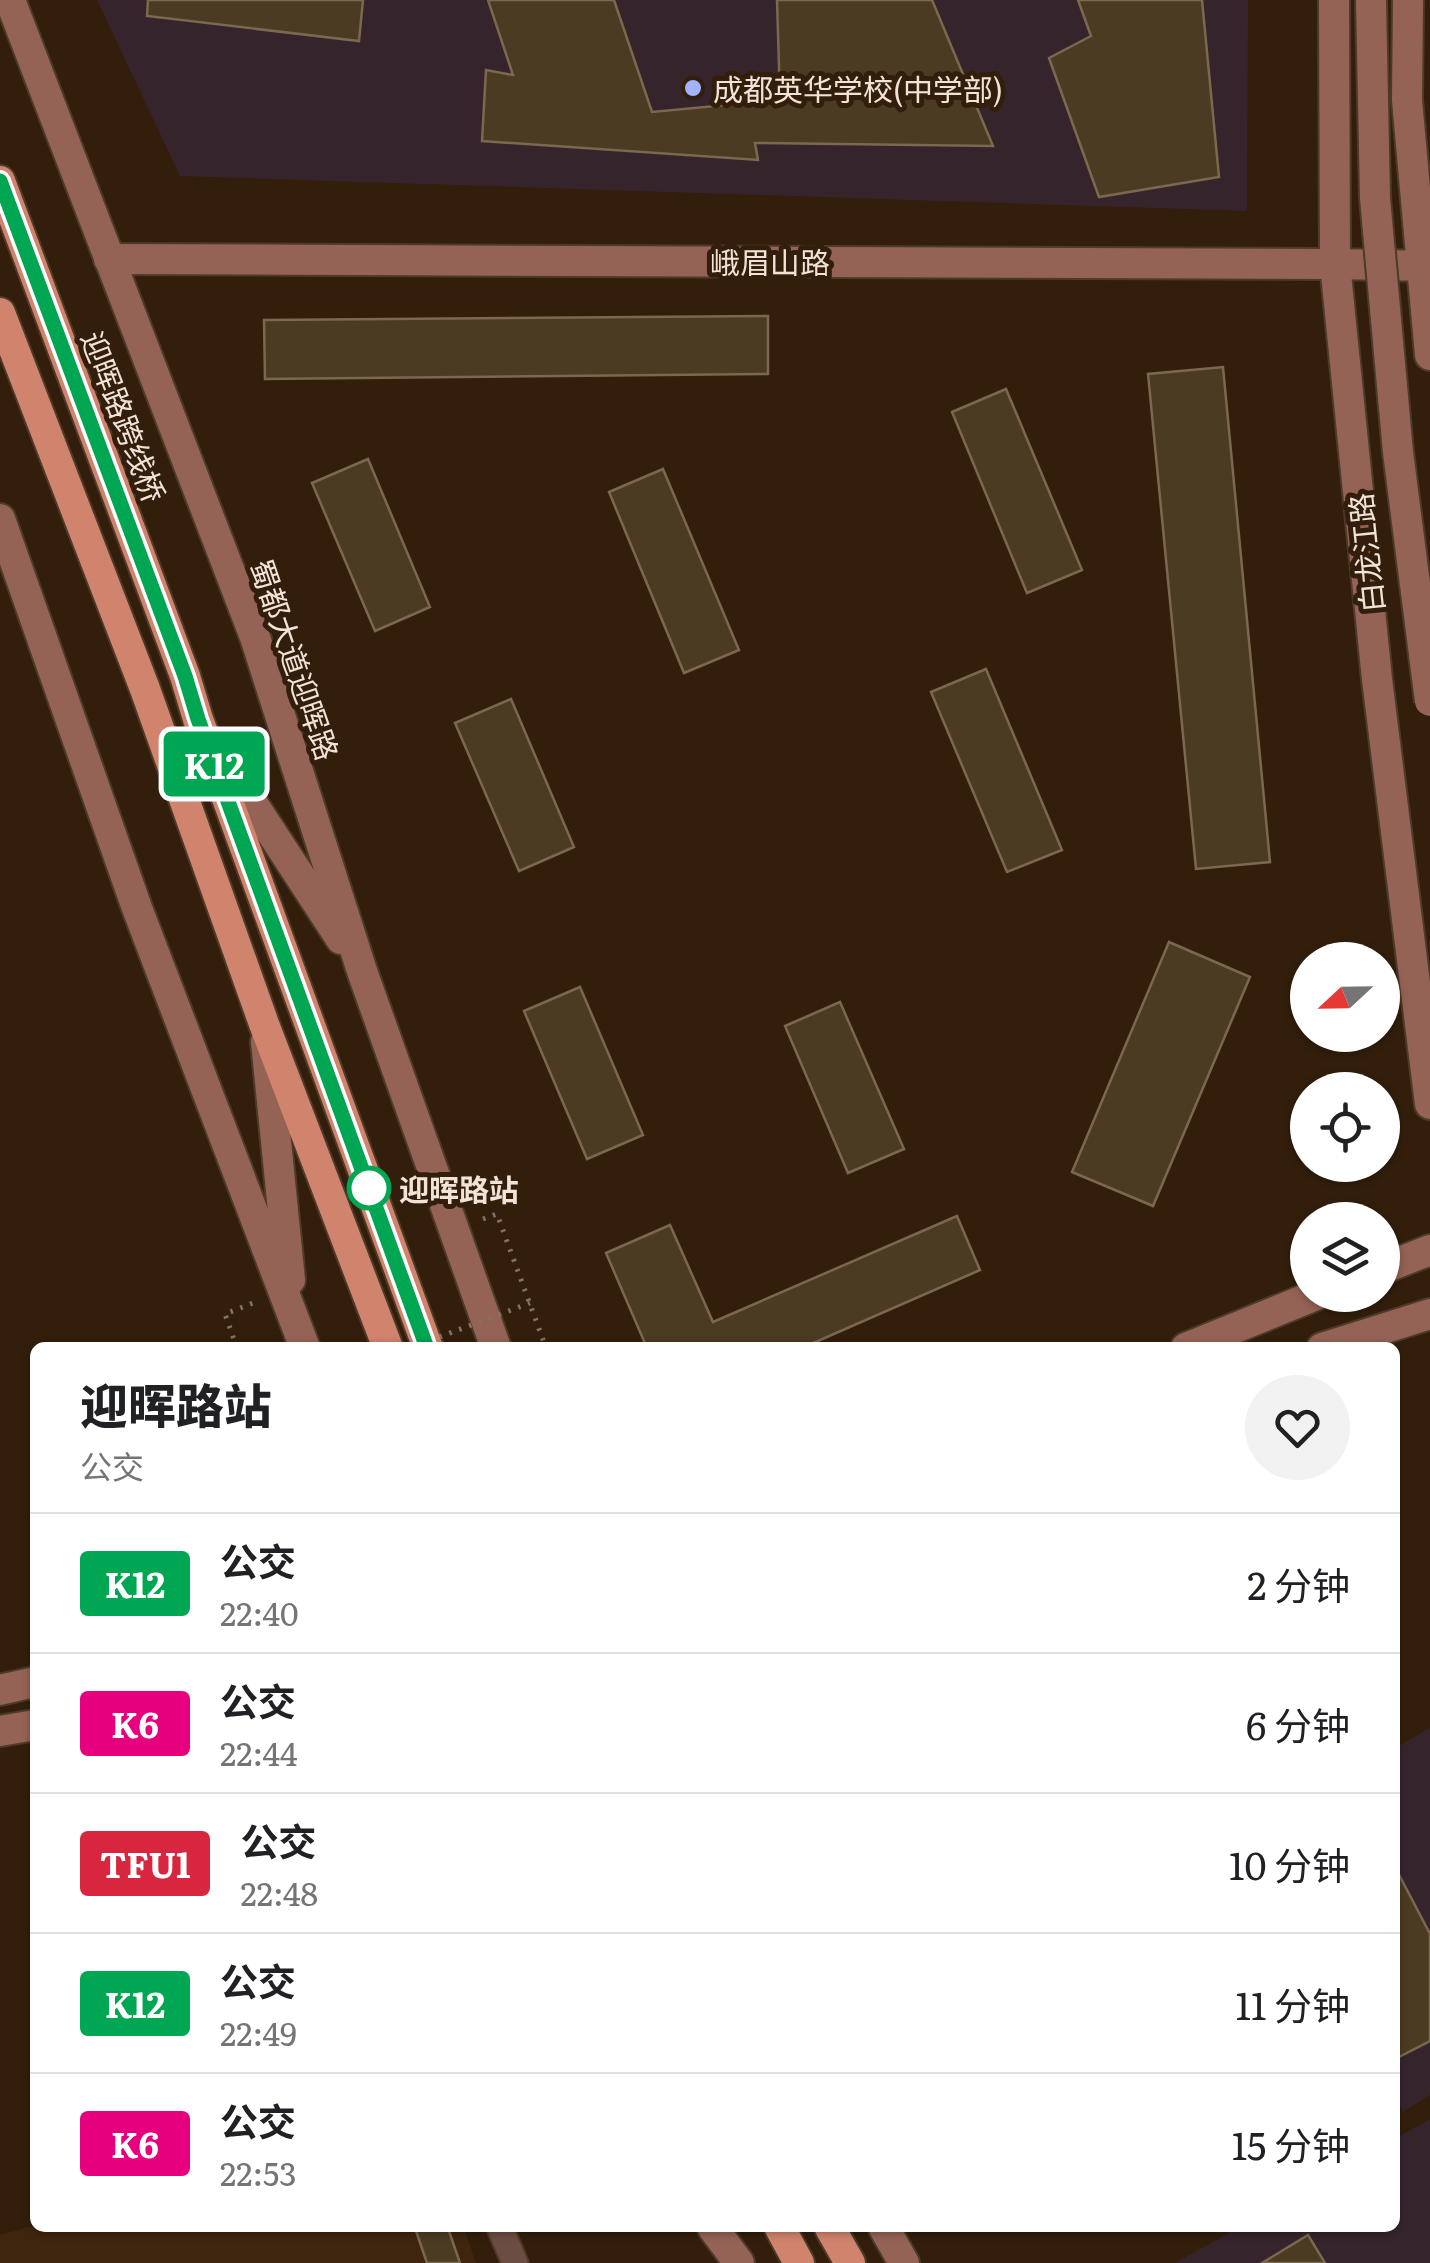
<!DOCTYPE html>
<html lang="zh">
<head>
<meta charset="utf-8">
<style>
	:root { --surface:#fff; --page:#f2f2f2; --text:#202124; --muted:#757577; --line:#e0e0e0 }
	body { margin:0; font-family:Literata,"Noto Sans SC",serif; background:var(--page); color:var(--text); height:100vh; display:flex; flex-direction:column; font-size:38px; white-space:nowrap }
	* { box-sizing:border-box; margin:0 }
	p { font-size:32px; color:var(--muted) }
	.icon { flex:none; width:55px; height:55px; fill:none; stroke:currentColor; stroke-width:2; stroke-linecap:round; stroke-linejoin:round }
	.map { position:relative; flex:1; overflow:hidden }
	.side { position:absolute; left:30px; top:1342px; width:1370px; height:890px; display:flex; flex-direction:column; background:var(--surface); border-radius:15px; box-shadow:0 2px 8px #0004 }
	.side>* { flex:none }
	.badge { padding:0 20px; border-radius:8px; font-size:35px; line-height:65px }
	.needle { width:65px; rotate:248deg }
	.controls { position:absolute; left:1290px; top:942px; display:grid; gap:20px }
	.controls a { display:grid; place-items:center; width:110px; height:110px; border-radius:50%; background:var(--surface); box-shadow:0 2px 8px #0004; font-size:50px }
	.map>.badge { position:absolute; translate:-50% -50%; box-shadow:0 0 0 5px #fff }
	.round { display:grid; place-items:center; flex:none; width:105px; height:105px; border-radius:52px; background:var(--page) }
	.headline { display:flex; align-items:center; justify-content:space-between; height:170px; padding:0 50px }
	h1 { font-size:48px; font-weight:800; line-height:75px }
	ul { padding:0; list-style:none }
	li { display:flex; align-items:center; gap:30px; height:140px; padding:0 50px; border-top:2px solid var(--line) }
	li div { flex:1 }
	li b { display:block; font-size:38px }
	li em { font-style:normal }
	li .badge { min-width:110px; font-weight:700; text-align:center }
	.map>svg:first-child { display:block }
</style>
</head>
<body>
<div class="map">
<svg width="1430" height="2263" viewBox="0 0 1430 2263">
	<rect width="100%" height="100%" fill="#321e0b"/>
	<polygon fill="#3f250d" points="35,2225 35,2228 464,2228 476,2263 0,2263 0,2235"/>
	<g fill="#36242d">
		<polygon points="97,0 1248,0 1247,211 180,176"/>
		<polygon points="1430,1728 1430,2095 1403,2112 1395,2097 1395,1748"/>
		<polygon points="1430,2119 1430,2263 1175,2263 1238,2228 1395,2228 1395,2139"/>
	</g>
	<g fill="#4c3b23" stroke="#7b684f" stroke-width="2.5">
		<polygon points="148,0 363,0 359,41 147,16"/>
		<polygon points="488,0 614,0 652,112 780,100 777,0 932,0 993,146 755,143 758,160 482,141 486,70 513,75"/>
		<polygon points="1078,0 1202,0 1219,177 1099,197 1049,58 1091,36"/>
		<polygon points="768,316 768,374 265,379 264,320"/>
		<polygon points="1223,367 1270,862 1196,869 1148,374"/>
		<polygon points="1006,389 1082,570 1027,593 952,412"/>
		<polygon points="368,459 430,607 375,631 312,483"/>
		<polygon points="663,469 739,650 684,673 609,492"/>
		<polygon points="986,669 1062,850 1007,872 931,692"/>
		<polygon points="511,699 574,847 519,871 455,723"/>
		<polygon points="1169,942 1250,977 1153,1206 1072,1172"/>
		<polygon points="580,987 643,1135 587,1159 524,1011"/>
		<polygon points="840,1002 904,1149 848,1173 785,1026"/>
		<polygon points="957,1216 980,1270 802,1348 647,1348 606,1253 670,1225 713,1322"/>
		<polygon points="1395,1867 1430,1934 1430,2041 1395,2059"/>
		<polygon points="415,2228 448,2228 460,2263 427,2263"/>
		<polygon points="1308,2235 1325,2263 1262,2263"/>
	</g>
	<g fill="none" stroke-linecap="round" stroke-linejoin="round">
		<g stroke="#4d3a28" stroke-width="29">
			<polyline id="street" points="500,2228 515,2263"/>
		</g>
		<g stroke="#4d3a28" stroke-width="34">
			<g id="secondary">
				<polyline points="10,0 255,637 362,971 496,1348"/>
				<polyline points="1334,0 1335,264 1377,679 1430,1104"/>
				<polyline points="1408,0 1407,100 1430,355"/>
				<polyline points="109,259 1335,264 1430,266"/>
				<polyline points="0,519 137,908 305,1348"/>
				<polyline points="213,743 341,939"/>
				<polyline points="266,1042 290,1280"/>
				<polyline points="1382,1269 1430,1250"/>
				<polyline points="1186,1348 1316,1295"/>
				<polyline points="1322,1348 1430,1314"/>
				<polyline points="0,1690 35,1682"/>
				<polyline points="0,1731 35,1725"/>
				<polyline points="713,2228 739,2263"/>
				<polyline points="884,2228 904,2263"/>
			</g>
		</g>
		<g stroke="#4d3a28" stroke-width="34">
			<g id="highway">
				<polyline points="0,181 185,676 198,719 428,1348"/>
				<polyline points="0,313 145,689 264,1024 388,1348"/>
				<polyline points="780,2228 799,2263"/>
				<polyline points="830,2228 850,2263"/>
			</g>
		</g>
		<g stroke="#837161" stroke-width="5" stroke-dasharray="2.5 8" stroke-linecap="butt">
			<polyline points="483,1219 497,1214 546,1348"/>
			<polyline points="237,1348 225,1314 258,1301"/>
		</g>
		<use href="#street" stroke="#6c4d43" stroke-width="25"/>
		<use href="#secondary" stroke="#956355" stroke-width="30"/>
		<use href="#highway" stroke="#d1846d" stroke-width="30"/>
		<g stroke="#4d3a28" stroke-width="34" stroke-linecap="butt">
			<polyline id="secondary-bridge" points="1371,0 1375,198 1398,452 1430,701"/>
		</g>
		<polyline stroke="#837161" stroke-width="5" stroke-dasharray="2.5 8" stroke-linecap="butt" points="410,1348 530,1303"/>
		<use href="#secondary-bridge" stroke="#956355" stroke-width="30"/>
	</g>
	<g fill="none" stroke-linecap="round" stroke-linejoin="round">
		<g stroke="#fff" stroke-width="22">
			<polyline id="line" points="0,181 185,676 198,719 427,1348"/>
		</g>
		<use href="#line" stroke="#00a651" stroke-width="15"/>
	</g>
	<circle fill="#a3b2fd" stroke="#321e0b" stroke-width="4" cx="693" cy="88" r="10"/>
	<circle fill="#fff" stroke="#00a651" stroke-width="5" cx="369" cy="1188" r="20"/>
	<g text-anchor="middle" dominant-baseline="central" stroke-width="10" stroke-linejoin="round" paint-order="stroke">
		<g font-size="30" fill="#f1e3d7" stroke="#321e0b" text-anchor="start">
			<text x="713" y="88">成都英华学校(中学部)</text>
		</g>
		<g font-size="30" fill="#f1e3d7" stroke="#321e0b">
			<text x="770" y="261">峨眉山路</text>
			<text transform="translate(125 416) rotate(69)">迎晖路跨线桥</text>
			<text transform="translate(1365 553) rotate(-96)">白龙江路</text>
			<text transform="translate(296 659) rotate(71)">蜀都大道迎晖路</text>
		</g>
		<g font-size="30" font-weight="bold" fill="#f1e3d7" stroke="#321e0b" text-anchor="start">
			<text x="399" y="1188">迎晖路站</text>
		</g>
	</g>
</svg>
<div class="controls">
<a><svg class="needle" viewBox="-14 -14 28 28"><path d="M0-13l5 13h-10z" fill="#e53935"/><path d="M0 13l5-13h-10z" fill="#757577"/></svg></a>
<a><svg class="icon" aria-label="locate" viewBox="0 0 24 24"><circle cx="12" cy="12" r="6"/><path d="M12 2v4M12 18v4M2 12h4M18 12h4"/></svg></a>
<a><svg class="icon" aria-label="layers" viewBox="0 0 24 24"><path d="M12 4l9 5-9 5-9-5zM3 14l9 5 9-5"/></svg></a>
</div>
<b class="badge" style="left:214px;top:764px;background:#00a651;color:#fff">K12</b>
<section class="side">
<div class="headline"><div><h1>迎晖路站</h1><p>公交</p></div><a class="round"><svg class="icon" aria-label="heart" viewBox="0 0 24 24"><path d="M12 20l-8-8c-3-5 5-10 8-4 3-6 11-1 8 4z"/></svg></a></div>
<ul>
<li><span class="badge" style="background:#00a651;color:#fff">K12</span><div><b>公交</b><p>22:40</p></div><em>2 分钟</em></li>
<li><span class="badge" style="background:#e6007e;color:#fff">K6</span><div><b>公交</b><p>22:44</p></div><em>6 分钟</em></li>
<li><span class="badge" style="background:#d7263d;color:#fff">TFU1</span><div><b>公交</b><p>22:48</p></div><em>10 分钟</em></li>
<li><span class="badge" style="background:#00a651;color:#fff">K12</span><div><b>公交</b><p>22:49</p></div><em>11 分钟</em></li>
<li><span class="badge" style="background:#e6007e;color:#fff">K6</span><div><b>公交</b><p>22:53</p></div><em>15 分钟</em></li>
</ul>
</section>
</div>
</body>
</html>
